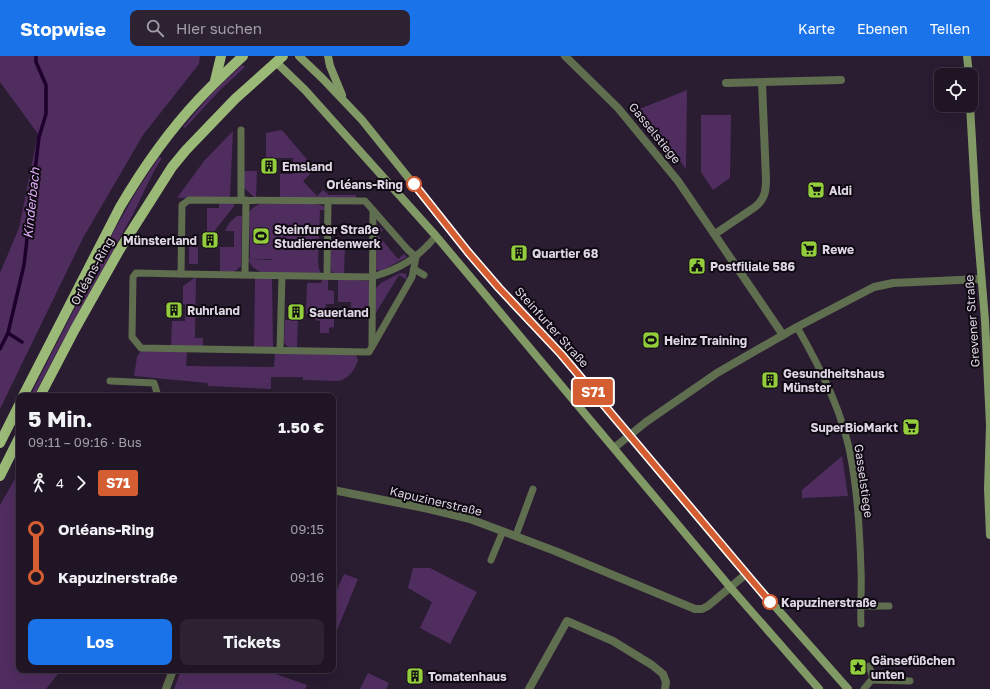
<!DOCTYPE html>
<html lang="de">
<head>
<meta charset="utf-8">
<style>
	:root { --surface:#201525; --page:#2d2232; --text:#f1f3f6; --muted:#a29fa7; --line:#3d3442; --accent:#1a73e8 }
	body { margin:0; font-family:"Golos Text",sans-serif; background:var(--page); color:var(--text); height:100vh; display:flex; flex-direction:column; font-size:15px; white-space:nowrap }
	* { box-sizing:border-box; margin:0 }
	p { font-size:13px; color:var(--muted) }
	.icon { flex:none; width:22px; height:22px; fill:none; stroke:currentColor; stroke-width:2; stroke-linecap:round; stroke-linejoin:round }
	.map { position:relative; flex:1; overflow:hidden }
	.side { position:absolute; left:16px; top:337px; width:320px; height:280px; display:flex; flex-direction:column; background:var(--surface); border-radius:8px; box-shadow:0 4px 16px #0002,0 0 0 1px var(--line) }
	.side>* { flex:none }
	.badge { padding:0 8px; border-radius:3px; font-size:14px; line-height:26px }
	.fabs { position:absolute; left:934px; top:12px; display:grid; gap:8px }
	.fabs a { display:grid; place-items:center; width:44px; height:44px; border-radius:8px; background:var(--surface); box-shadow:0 4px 16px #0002,0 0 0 1px var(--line); font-size:20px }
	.map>.badge { position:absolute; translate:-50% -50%; box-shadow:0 0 0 2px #fff }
	.legs { display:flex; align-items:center; gap:6px; height:44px; padding:0 12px; font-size:13px }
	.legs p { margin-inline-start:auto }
	.headline { display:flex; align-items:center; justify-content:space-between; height:68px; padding:0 12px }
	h1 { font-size:22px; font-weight:700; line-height:30px }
	.button { display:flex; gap:8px; margin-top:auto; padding:8px 12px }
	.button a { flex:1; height:46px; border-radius:8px; background:var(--accent); color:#fff; font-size:16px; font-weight:700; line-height:46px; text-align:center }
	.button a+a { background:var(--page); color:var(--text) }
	ul { padding:0 12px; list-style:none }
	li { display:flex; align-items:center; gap:14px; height:48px; font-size:15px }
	li i { display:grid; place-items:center; width:6px; height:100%; margin:0 5px; background:currentColor }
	li i::after { content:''; width:10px; height:10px; margin:-5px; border:3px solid; border-radius:50%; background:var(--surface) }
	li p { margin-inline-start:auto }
	li:first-child i { background:linear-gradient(#0000 50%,currentColor 0) }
	li:last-child i { background:linear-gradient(currentColor 50%,#0000 0) }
	header { display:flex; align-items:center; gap:24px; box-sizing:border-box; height:56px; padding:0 20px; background:var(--accent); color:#fff }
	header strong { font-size:19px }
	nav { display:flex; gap:22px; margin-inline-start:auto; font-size:14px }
	.search { width:280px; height:36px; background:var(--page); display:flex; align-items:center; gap:10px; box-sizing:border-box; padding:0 14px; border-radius:8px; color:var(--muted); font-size:15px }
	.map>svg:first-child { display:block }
</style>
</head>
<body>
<header>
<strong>Stopwise</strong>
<div class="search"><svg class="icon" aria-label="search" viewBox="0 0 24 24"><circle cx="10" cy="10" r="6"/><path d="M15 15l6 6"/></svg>Hier suchen</div>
<nav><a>Karte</a><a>Ebenen</a><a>Teilen</a></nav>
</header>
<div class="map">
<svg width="990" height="633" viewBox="0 0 990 633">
	<rect width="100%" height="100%" fill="#2a1c31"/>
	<g fill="#4f2d5f">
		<polygon points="0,0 200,0 199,8 143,79 83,182 0,353 0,217 19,172 38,78 0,26"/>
		<polygon points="242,9 245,11 220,34 185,72 183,71 211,38"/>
		<polygon points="687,34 686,113 655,72 637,54"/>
		<polygon points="701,59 731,59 730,122 713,134 701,116"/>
		<polygon points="282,74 315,113 303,125 317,140 323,134 329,139 355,139 358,143 280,142 280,118 293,118 293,102 275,102 271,105 266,105 266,77"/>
		<polygon points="233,75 230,141 177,142 204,105"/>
		<path d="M159,101L162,102C148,123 140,147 127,169C96,226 63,282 34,340H30L115,173L136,136Z"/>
		<polygon points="243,115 257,115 256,143 255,142 243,131"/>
		<polygon points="219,147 232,147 235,149 212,178 207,178 207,152 219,152"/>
		<path d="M259,148H313C319,149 324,148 326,154H320L318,207L319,213L321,217H264C255,214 251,211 248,203L272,204V203H250L249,156L253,152Z"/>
		<polygon points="237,160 242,160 241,210 234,216 220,216 220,191 234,191 234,175 225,175 230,166"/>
		<polygon points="377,168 383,174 378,179 398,203 404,198 407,201 381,215 376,214"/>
		<rect x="189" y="188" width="9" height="20"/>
		<polygon points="331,191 345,191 344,218 335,218 331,215"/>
		<polygon points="400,217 406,218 407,224 399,219 374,260 375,233 381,227"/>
		<polygon points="196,221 195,282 203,282 203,290 171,290 172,265 185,265 185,248 183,248 183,230"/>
		<polygon points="255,222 272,222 273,291 254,291"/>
		<polygon points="322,223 328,223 328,234 334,235 334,248 326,248 325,257 334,257 334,271 329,272 329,277 320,277 320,265 315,264 315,258 306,258 307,227 321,227"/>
		<polygon points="338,223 368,225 369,227 369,253 351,252 351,246 338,246"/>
		<polygon points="285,264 298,264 297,292 288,291 284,287"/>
		<path d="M141,295H187L186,310L274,311L275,297L356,299L358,304C355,314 349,323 338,325L303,324V321H271V333L208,330L207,327L134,320L137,301Z"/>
		<polygon points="842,400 848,440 802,442 802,434"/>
		<polygon points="19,416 19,614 58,614 57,619 46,633 0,633 0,449"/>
		<polygon points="413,512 430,512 477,536 450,588 420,572 432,546 408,532"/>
		<polygon points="344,518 358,523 333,584 333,542"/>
		<polygon points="181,614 264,614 307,629 305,633 174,633"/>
		<polygon points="368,617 389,627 386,633 360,633"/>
	</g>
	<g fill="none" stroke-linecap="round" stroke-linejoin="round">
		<g stroke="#1e002c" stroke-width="3.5">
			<polyline points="8,277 22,286"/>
			<polyline points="0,293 8,277 24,209 39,81 46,58 46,29 36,6 36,0"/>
			<polyline points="65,616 65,614"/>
		</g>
		<g stroke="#5f6e4e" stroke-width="7">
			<polygon points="189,144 365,145 408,194 416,201 412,221 369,296 141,292 132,281 133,221 136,217 181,218 182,149"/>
			<polyline points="241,144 241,74"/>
			<polyline points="414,213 424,219"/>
			<path d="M181,218L372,221C400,213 418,202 436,180"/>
			<polyline points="245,218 246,144"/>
			<polyline points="327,220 328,145"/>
			<path d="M797,271C821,313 845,360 852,408C858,443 860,479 861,514C862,532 860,550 861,568"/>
			<polyline points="372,288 373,154"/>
			<polyline points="280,294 282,220"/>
			<polyline points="110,325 154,327 158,340"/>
			<polyline points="516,479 533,433"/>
			<polyline points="491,504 503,475"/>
			<polyline points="860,550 889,550"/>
			<polyline points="872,624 910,625"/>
			<polyline points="864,633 873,622 869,610"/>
		</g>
		<g stroke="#5f6e4e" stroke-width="8">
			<polyline points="565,0 618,52 678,125 783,279"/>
			<polyline points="726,27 841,24"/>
			<path d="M715,178L755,151C765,143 766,135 766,123L762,27"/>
			<polyline points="614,392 646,366 717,317 797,271 874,231 893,227 981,223"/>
			<polyline points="333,434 429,453 470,463 555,495 695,553 702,553 708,550 746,518"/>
			<polyline points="166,633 173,614"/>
			<polyline points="529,633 567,565 613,585 652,609 663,618 666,626 665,633"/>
		</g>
		<g stroke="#819965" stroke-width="8">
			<polyline points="299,0 322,22 362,64 468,196 499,232 561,298 727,496 848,633"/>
			<polyline points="328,0 330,10 342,39"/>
			<polyline points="967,0 969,19"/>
			<polyline points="276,6 305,34 436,180 730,531 819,633"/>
			<polyline points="970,49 976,155 985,264 990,369 988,433 990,479"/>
		</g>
		<g stroke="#9bba77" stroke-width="10">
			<polyline points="215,25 221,0"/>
			<path d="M23,340L120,151C143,112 168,76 199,43C213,28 228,14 243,0"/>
			<polyline points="40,340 75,273 120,193 172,111 186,94 235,43 283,0"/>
			<polyline points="0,387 19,349"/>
			<polyline points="0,420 19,382"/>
		</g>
	</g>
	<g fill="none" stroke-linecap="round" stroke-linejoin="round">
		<g stroke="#fff" stroke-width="9">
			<polyline id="line-1" points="414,128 468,196 499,232 561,298 770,546"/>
		</g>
		<use href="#line-1" stroke="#d45d32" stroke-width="6"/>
	</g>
	<defs>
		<g id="building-square" transform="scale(0.9)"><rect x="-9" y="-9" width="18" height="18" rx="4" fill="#93cc3d" stroke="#0f0912"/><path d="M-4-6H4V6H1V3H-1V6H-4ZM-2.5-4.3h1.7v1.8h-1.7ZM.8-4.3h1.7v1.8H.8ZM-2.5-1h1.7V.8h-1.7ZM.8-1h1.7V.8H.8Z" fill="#111"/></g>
		<g id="supermarket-square" transform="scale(0.9)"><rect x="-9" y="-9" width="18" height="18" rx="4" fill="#93cc3d" stroke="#0f0912"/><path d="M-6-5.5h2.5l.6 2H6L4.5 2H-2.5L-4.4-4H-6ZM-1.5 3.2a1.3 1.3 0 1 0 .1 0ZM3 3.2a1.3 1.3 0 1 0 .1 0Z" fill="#111"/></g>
		<g id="stadium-square" transform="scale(0.9)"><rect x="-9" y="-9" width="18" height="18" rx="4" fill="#93cc3d" stroke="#0f0912"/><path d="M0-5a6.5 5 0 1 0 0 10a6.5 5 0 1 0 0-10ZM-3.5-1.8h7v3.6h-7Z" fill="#111"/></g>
		<g id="civic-square" transform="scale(0.9)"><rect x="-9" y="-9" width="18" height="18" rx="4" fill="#93cc3d" stroke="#0f0912"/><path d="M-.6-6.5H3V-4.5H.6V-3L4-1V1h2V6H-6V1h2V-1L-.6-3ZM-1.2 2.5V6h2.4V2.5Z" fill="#111"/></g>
		<g id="sight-square" transform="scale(0.9)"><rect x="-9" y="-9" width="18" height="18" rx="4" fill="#93cc3d" stroke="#0f0912"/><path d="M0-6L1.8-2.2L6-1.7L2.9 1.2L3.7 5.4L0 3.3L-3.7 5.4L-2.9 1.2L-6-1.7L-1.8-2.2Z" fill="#111"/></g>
	</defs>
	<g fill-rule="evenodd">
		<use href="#building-square" x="269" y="110"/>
		<use href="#supermarket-square" x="816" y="134"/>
		<use href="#stadium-square" x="261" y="180"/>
		<use href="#building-square" x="210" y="184"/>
		<use href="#supermarket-square" x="809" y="193"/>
		<use href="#building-square" x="519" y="197"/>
		<use href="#civic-square" x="697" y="210"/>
		<use href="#building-square" x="174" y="254"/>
		<use href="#building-square" x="296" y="256"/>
		<use href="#stadium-square" x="651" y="284"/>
		<use href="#building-square" x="770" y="324"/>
		<use href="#supermarket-square" x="911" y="371"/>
		<use href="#sight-square" x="858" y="611"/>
		<use href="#building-square" x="415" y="620"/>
	</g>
	<g fill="#fff" stroke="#d45d32" stroke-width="2">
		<circle cx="414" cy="128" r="7"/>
		<circle cx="770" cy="546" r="7"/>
	</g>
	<g text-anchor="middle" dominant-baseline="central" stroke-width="4" stroke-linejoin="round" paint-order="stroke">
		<g font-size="12" fill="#dfd6e4" stroke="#0f0912">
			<text transform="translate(655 77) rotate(51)">Gasselstiege</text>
			<text transform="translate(92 215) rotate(-61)">Orléans-Ring</text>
			<text transform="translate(972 265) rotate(-94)">Grevener Straße</text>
			<text transform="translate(552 271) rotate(48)">Steinfurter Straße</text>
			<text transform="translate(864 425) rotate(82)">Gasselstiege</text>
			<text transform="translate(436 445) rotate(13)">Kapuzinerstraße</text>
		</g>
		<g font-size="12" font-weight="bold" fill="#dfd6e4" stroke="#0f0912" text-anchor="start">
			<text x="282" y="110">Emsland</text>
			<text x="829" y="134">Aldi</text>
			<text x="274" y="173">Steinfurter Straße<tspan x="274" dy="14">Studierendenwerk</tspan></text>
			<text x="197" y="184" text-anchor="end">Münsterland</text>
			<text x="822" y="193">Rewe</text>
			<text x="532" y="197">Quartier 68</text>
			<text x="710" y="210">Postfiliale 586</text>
			<text x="187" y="254">Ruhrland</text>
			<text x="309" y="256">Sauerland</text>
			<text x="664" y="284">Heinz Training</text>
			<text x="783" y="317">Gesundheitshaus<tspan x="783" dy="14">Münster</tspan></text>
			<text x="898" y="371" text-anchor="end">SuperBioMarkt</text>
			<text x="871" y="604">Gänsefüßchen<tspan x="871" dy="14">unten</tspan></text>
			<text x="428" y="620">Tomatenhaus</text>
		</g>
		<g font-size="12" font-weight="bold" fill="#dfd6e4" stroke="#0f0912" text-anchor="end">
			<text x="403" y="128">Orléans-Ring</text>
			<text x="781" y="546" text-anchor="start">Kapuzinerstraße</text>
		</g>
		<g font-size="13" font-style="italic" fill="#deacf7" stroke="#0f0912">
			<text transform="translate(31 147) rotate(-84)">Kinderbach</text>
		</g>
	</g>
</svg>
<div class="fabs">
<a><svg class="icon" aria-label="locate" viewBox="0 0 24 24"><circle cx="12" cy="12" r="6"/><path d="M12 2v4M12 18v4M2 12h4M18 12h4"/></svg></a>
</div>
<b class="badge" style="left:593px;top:336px;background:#d45d32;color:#fff">S71</b>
<section class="side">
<div class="headline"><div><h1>5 Min.</h1><p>09:11 – 09:16 · Bus</p></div><b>1.50 €</b></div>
<div class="legs"><svg class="icon" aria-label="walk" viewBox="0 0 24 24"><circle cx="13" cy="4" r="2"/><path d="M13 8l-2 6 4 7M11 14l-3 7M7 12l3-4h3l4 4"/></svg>4<svg class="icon" aria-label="forward" viewBox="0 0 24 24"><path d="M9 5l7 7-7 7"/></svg><b class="badge" style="background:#d45d32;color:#fff">S71</b></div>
<ul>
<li><i style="color:#d45d32"></i><b>Orléans-Ring</b><p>09:15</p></li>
<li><i style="color:#d45d32"></i><b>Kapuzinerstraße</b><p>09:16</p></li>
</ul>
<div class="button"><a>Los</a><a>Tickets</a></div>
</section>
</div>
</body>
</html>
